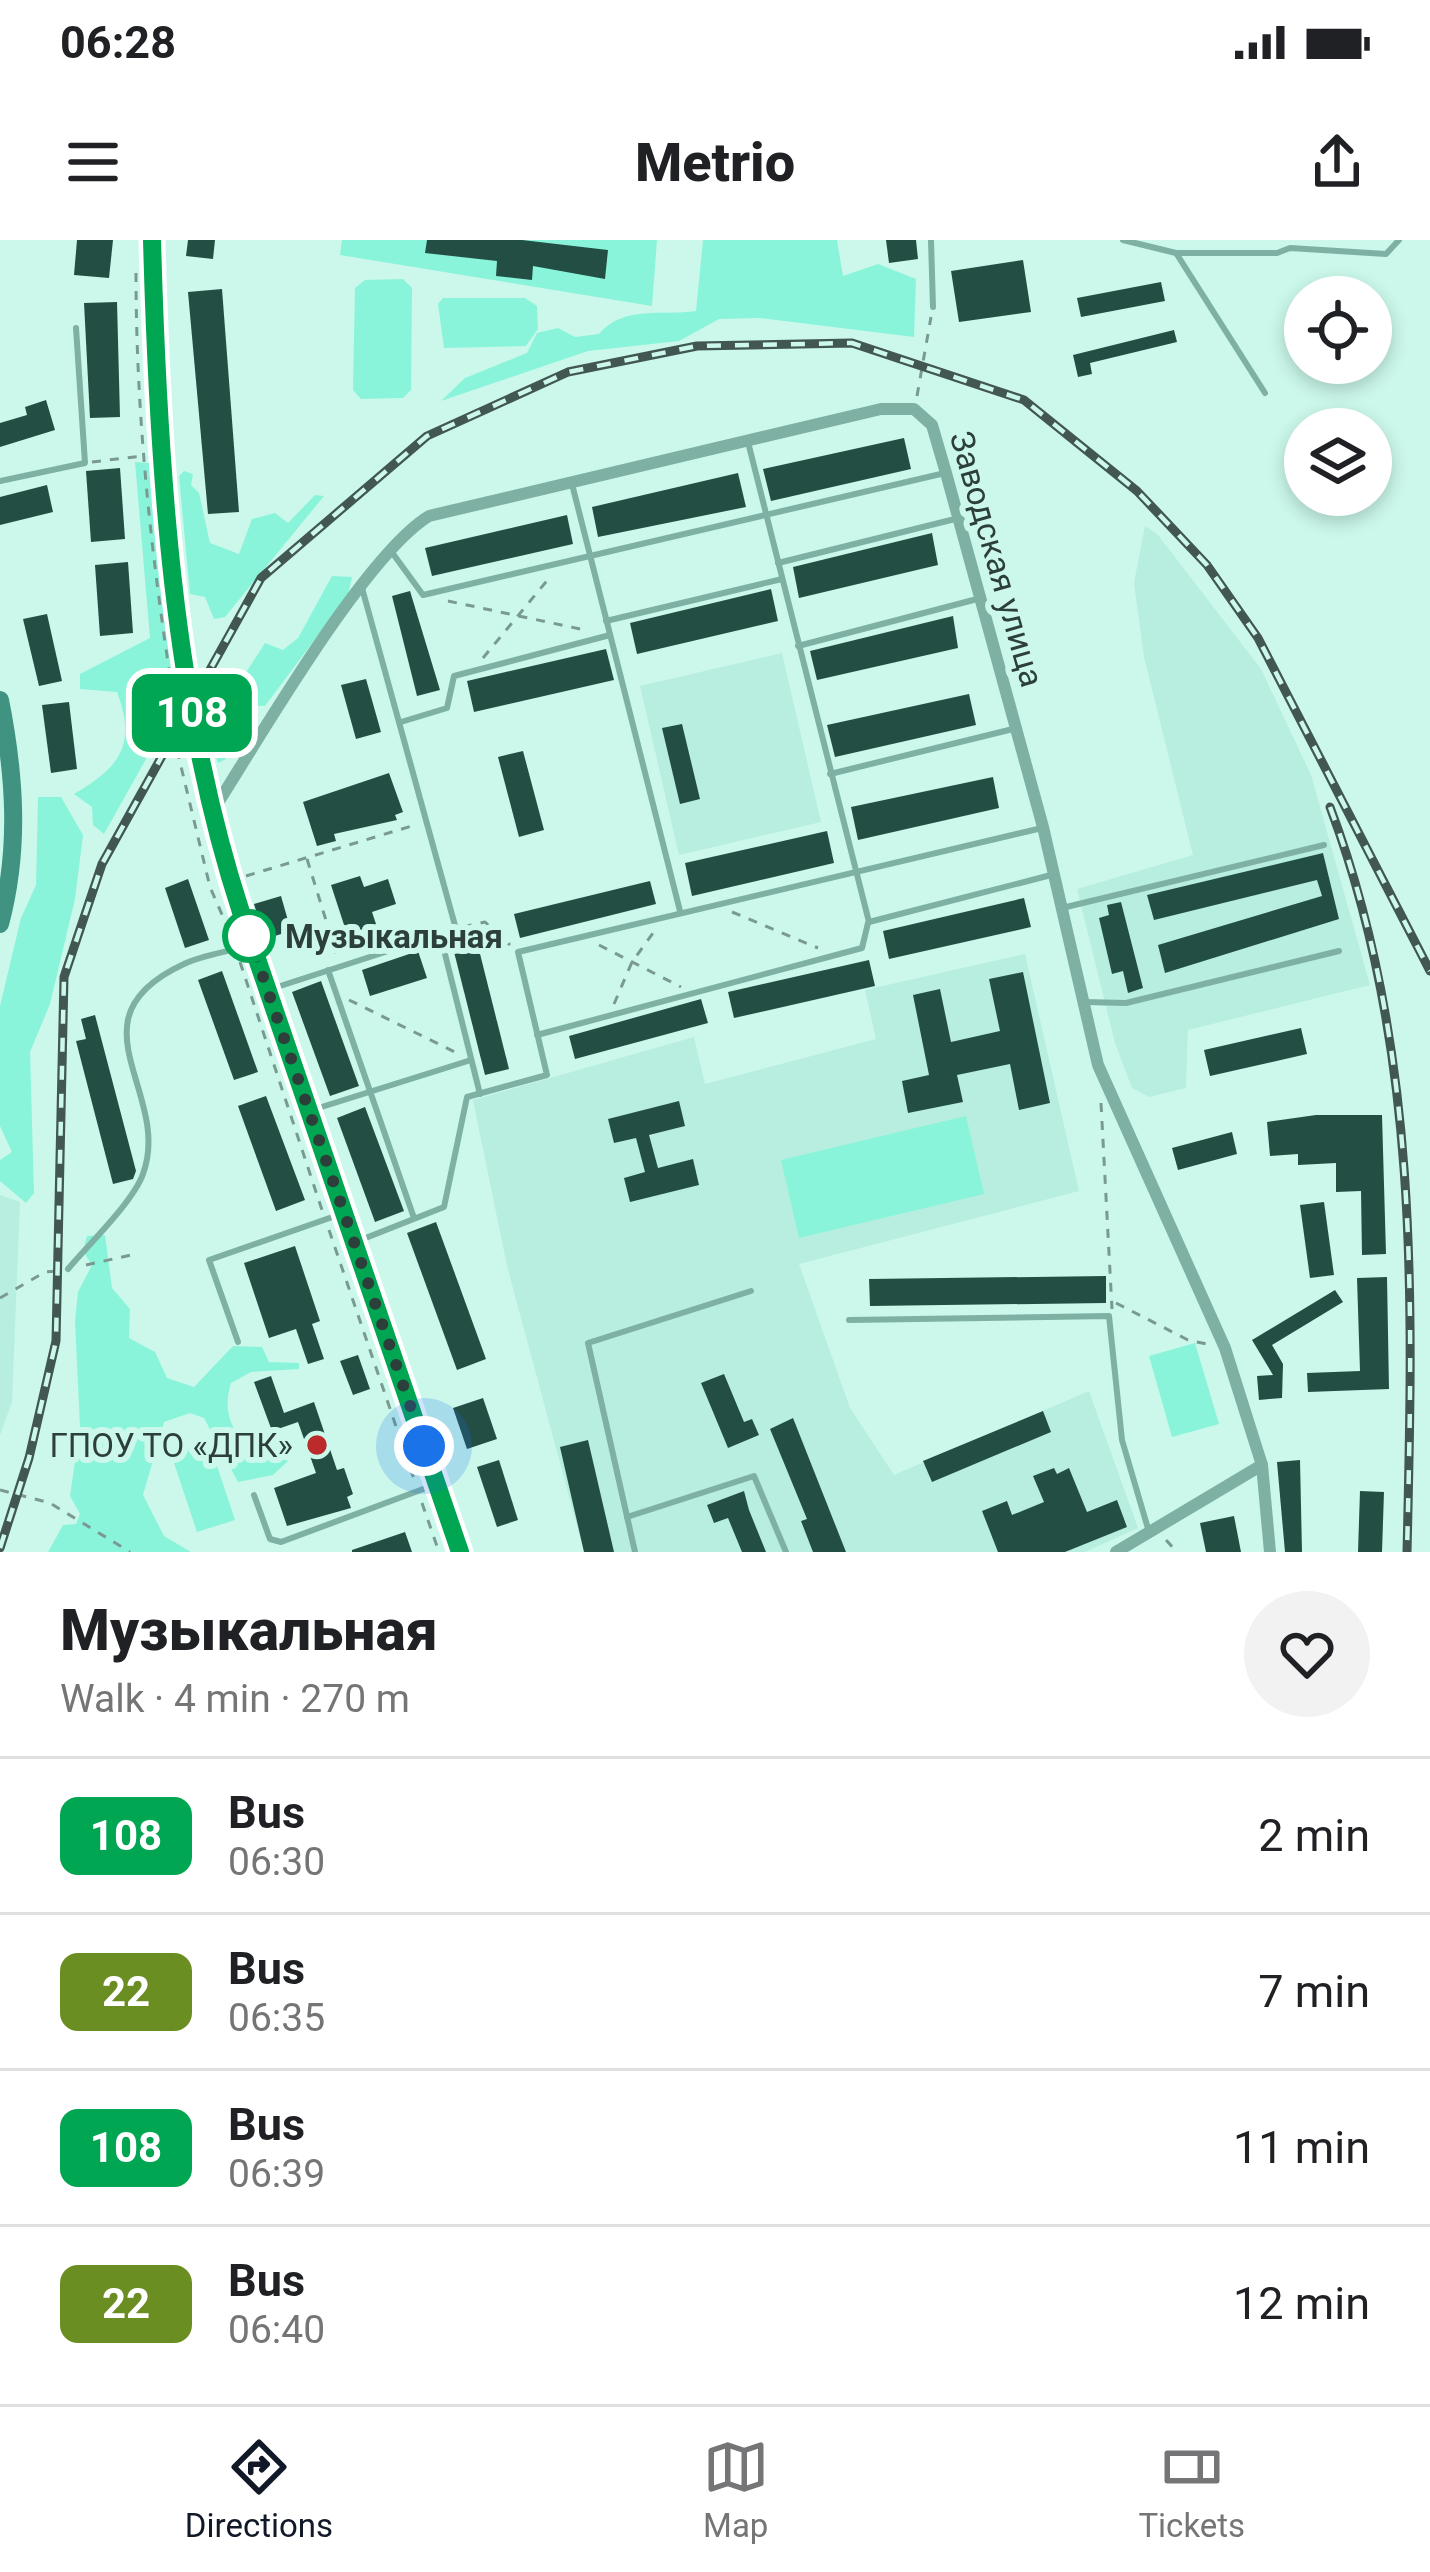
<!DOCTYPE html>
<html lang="en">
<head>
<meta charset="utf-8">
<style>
	:root { --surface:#fff; --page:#f2f2f2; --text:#202124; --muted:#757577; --line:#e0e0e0; --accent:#111827 }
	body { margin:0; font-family:Roboto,sans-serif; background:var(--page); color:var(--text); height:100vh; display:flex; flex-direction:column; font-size:45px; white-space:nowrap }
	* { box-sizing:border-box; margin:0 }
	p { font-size:39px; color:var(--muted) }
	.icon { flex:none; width:66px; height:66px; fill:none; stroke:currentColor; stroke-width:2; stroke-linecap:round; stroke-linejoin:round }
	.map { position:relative; height:1312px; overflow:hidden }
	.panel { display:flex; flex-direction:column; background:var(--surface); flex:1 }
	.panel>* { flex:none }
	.badge { padding:0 24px; border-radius:18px; font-size:42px; line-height:78px }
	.controls { position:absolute; left:1284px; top:36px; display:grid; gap:24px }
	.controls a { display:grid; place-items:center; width:108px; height:108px; border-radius:50%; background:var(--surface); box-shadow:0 6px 18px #0003; font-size:60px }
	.you { position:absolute; width:60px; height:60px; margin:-30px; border:9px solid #fff; border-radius:50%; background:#1a73e8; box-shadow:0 0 0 18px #1a73e833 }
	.map>.badge { position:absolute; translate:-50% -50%; box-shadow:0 0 0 6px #fff }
	.round { display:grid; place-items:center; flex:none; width:126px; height:126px; border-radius:63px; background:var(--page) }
	.headline { display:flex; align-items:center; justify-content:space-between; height:204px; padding:0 60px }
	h1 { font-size:57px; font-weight:800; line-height:90px }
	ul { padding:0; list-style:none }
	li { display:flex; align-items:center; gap:36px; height:156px; padding:0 60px; border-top:3px solid var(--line) }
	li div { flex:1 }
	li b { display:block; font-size:45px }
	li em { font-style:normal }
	li .badge { min-width:132px; font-weight:700; text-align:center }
	.status { display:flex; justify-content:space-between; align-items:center; height:84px; padding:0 60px; background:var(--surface); direction:ltr }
	.status svg { height:33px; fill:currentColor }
	header { display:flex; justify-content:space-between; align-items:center; height:156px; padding:0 60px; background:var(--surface); font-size:54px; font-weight:800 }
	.dock { display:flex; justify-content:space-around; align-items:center; height:168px; border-top:3px solid var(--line); background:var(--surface); font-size:33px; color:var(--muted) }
	.dock a { display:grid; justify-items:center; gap:6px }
	.dock .on { color:var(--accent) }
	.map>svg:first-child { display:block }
</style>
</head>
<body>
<div class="status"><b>06:28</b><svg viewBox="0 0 49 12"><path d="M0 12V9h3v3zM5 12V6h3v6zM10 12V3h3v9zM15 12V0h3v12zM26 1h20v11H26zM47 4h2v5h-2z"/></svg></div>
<header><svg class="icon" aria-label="menu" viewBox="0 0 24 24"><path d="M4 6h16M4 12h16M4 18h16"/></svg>Metrio<svg class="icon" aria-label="share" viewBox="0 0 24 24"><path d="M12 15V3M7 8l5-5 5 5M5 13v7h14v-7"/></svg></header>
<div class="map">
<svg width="1430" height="1312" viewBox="0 0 1430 1312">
	<rect width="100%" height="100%" fill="#cbf8eb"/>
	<g fill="#b8eedf">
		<polygon points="1145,286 1158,295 1261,429 1311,535 1370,745 1188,790 1186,848 1149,857 1132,848 1115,803 1077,649 1193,615 1144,417 1134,343"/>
		<polygon points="782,413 821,582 679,615 640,446"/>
		<polygon points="1025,714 1079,951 799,1024 850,1168 894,1235 1089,1151 1138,1288 1085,1312 584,1312 507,1026 473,860 694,797 705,844 876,799 865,750"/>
		<polygon points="0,955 20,962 12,1162 0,1195"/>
	</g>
	<g fill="#89f4da">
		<polygon points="342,0 657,0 652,66 340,15"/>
		<path d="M703,0H837L843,36L878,24L916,39L914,97L759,78L719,79L679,101L588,111L441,161L465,138L527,113L537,93L558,88L575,97L599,94C623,65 663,76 696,71Z"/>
		<polygon points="403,39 412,48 411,150 403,158 361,159 353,150 355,48 365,40"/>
		<polygon points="443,58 525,58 537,66 538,89 526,106 444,108 438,64"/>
		<path d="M135,222L149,223L156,244L175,445L164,462V487L104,594L93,585L92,567L74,554C120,527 137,505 117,452L80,449V434L150,398Z"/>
		<polygon points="184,231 193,234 191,245 199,253 210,303 239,314 252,279 275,273 288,283 315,255 324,256 225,377 214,379 205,357 190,354 179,236"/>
		<polygon points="332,336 352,337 348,355 265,466 246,465 222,494 226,519 218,523 208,491 265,403 283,410 298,398"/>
		<polygon points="38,557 61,557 83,595 75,659 50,764 30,812 34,953 26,963 0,941 0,920 12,912 0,886 0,766 21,678 36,645"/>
		<polygon points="966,876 984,954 799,998 781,920"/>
		<path d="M105,995L112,1048L130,1069L129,1098L155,1112L167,1138L194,1147L233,1106L262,1107L269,1122L299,1123V1129L251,1132L231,1143C221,1177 235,1192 254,1218L272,1210L288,1221L273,1235L238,1242L204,1178L190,1173L164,1182L143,1255L164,1296L191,1312H48L63,1285L76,1284L80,1274L70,1256L80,1187L75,1081L78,1052L92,1025L83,1011L87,996Z"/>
		<polygon points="1195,1103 1219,1184 1172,1197 1149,1116"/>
		<polygon points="209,1202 235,1280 197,1292 171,1214"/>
	</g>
	<g fill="#234e44">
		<polygon points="77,0 113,0 109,38 74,35"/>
		<polygon points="188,0 215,0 213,19 186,16"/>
		<polygon points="427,0 522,0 608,10 605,39 533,26 532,40 496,36 497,21 425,13"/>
		<polygon points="886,0 916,0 918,19 889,23"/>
		<polygon points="1023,20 1031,72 959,82 951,31"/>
		<polygon points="1161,42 1165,61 1081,77 1077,58"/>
		<polygon points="222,49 239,272 208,274 188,52"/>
		<polygon points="117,62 120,177 90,178 84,63"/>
		<polygon points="1174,90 1177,102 1090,123 1092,134 1078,137 1073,115"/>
		<polygon points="46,160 55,190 0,207 0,183 27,175 25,167"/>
		<polygon points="904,198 911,229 771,261 763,229"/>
		<polygon points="120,228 125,299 91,302 86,231"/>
		<polygon points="738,233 746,267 598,297 592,267"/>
		<polygon points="47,245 53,272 0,285 0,257"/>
		<polygon points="567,275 573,304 432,336 425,308"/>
		<polygon points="932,293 938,325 799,358 793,327"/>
		<polygon points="128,322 133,393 100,396 95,325"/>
		<polygon points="771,349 778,381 637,414 630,383"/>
		<polygon points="410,351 440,450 417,456 392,356"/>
		<polygon points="47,374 62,441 39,446 23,379"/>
		<polygon points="953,376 958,408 817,440 810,411"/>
		<polygon points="606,409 614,440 474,472 467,441"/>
		<polygon points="366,439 381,492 356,499 341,445"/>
		<polygon points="969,454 976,485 835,517 827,485"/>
		<polygon points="69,462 77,529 51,533 42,465"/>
		<polygon points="682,484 700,559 680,564 662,488"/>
		<polygon points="523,511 544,590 519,597 498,517"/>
		<polygon points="389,533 403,572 395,575 397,580 334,594 336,601 317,606 303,562"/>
		<polygon points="993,537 999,568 858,600 851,567"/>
		<polygon points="827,591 834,623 692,656 685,623"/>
		<polygon points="1323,613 1339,679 1165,733 1158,705 1322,656 1317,640 1154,680 1147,655"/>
		<polygon points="360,636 364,647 388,639 396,664 372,672 377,687 348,697 331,645"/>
		<polygon points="188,639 209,700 185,708 165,648"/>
		<polygon points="650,641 656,664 520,698 514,674"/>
		<polygon points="281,656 291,691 265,699 254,664"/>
		<polygon points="1024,658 1031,687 889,719 883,691"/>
		<polygon points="1121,662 1143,748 1128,753 1123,731 1112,734 1099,678 1109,675 1107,665"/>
		<polygon points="475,694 509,829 485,835 451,700"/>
		<polygon points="418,711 427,738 370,756 362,730"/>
		<polygon points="869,720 875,746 734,778 728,752"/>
		<polygon points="222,731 258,832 234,840 198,740"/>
		<polygon points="1023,732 1050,863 1019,870 1010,824 957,835 963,862 908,873 902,841 929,835 913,755 940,749 951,802 1000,791 989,739"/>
		<polygon points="321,741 359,846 330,856 292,752"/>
		<polygon points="701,759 708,783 575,819 569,796"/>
		<polygon points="95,775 136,931 133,939 113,944 76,801 86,799 81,779"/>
		<polygon points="1301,788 1307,814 1210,836 1204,810"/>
		<polygon points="266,856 305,960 276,971 238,866"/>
		<polygon points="679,861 685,886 649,895 658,928 693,919 699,945 630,962 624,938 645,932 636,898 614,903 608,879"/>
		<polygon points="365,867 404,971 375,982 337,878"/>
		<polygon points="1316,875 1382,875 1386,1014 1362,1015 1361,951 1336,952 1336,923 1298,925 1298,914 1270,916 1267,882"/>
		<polygon points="1232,892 1237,914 1178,930 1172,908"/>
		<polygon points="1324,962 1334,1035 1310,1038 1300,965"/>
		<polygon points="436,982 486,1119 457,1130 407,993"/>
		<polygon points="295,1006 320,1081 312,1084 324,1119 308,1124 296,1089 269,1098 244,1023"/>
		<polygon points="1106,1036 1106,1063 870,1066 869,1039"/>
		<polygon points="1387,1037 1389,1149 1308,1152 1307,1133 1360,1131 1357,1038"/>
		<polygon points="1335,1050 1343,1062 1272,1105 1283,1124 1282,1158 1259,1160 1257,1136 1273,1135 1252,1100"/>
		<polygon points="358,1115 370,1149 353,1155 340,1121"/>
		<polygon points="724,1134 744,1182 752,1179 759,1195 728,1208 701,1143"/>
		<polygon points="271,1136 284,1173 314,1162 337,1230 344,1228 353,1254 347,1257 351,1268 287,1286 274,1248 316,1233 298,1182 272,1191 254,1142"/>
		<polygon points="483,1158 497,1199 467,1209 453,1168"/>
		<polygon points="1043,1171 1051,1192 932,1242 923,1221"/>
		<polygon points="793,1178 846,1312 813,1312 801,1281 807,1279 770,1189"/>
		<polygon points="588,1200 614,1312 584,1312 560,1207"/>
		<polygon points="499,1220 518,1280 497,1287 477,1227"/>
		<polygon points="1300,1220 1302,1312 1285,1312 1277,1222"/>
		<polygon points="1054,1228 1057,1234 1069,1228 1087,1272 1117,1260 1127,1287 1065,1312 998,1312 982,1271 1007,1261 1012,1275 1044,1262 1033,1236"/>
		<polygon points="744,1251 749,1270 766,1312 742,1312 728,1278 714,1283 707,1265"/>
		<polygon points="1360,1251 1384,1252 1382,1312 1358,1312"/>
		<polygon points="1234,1276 1241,1312 1206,1312 1200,1283"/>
		<polygon points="405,1292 412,1312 352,1312 352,1310"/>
	</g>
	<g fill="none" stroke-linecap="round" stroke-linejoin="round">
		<g stroke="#7a9a91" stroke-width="3" stroke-dasharray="9 9" stroke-linecap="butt">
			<path d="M136,33C136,166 149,297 169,429"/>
			<polyline points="917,156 931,77"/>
			<polyline points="92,222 142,216"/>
			<polyline points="448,361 585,390"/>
			<polyline points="483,418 550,337"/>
			<polyline points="175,474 178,514 210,647 234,702"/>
			<polyline points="307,619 338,719"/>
			<polyline points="246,636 415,585"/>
			<polyline points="732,672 818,708"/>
			<polyline points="463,687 485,682 510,705"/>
			<polyline points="599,705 681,747"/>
			<polyline points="240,722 322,970"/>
			<polyline points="349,760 459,814"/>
			<polyline points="614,764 632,722 656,689"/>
			<polyline points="1101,863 1112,1069"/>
			<polyline points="329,990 415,1242"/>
			<polyline points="86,1025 131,1015"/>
			<polyline points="0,1058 45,1032 59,1031"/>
			<polyline points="1116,1063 1188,1100 1211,1105"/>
			<polyline points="0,1250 50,1263 130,1312"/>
			<polyline points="422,1263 439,1312"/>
			<polyline points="1166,1300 1177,1312"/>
		</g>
		<g stroke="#7eb1a3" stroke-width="6">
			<polyline points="931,0 933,67"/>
			<polyline points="1123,0 1176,13 1277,13 1290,8 1386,14 1399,0"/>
			<polyline points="1176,13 1265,153"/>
			<polyline points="748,202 869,682 1051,635"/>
			<polyline points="0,241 85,223 76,88"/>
			<polyline points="572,244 680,671"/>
			<polyline points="391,311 423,355 945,233"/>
			<polyline points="778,323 959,278"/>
			<polyline points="606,381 782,339"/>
			<polyline points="798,406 981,358"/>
			<polyline points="401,482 447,468 454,436 610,395"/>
			<polyline points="830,534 1013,489"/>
			<polyline points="1062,668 1324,605"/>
			<polyline points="440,694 480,854"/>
			<polyline points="328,730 414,978"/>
			<polyline points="271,749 456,689 362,348"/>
			<polyline points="1084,762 1126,763 1339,711"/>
			<polyline points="537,795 862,708 868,683"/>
			<polyline points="312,870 471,820"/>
			<polyline points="358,1001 444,967 467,857 547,835 518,712 1042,588"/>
			<path d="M68,1029C88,1005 133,962 143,934C173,852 65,779 184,724C203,715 227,712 247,706"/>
			<polyline points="849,1080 1109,1076 1122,1200 1149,1292"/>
			<polyline points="238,1102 209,1020 341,974"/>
			<polyline points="254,1255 270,1299 281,1302 434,1245"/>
			<polyline points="627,1277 754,1236 786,1312"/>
			<polyline points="635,1312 588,1103 751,1051"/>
		</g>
		<g stroke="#7eb1a3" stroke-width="12">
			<path d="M214,569C259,499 364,316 429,276L881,169H914L932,185L946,233L1043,587L1098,825L1225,1108L1262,1225L1270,1312"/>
			<polyline points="1116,1312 1262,1225"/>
		</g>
		<g stroke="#3f9380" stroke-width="18">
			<polyline points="152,0 156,146 190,464 213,571 252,704 461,1312"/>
			<path d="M0,460C15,536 20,609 0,684"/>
		</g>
		<g stroke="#425751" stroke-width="9">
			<g id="rail">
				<path d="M1330,567C1420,806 1413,1061 1407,1312"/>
				<polyline points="0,1308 29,1218 56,1101 64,737 102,624 261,338 427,196 568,132 697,106 852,103 1024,160 1137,251 1207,325 1258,398 1430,731"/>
			</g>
		</g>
		<use href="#rail" stroke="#cbf8eb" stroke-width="4.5" stroke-dasharray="14" stroke-linecap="butt"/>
	</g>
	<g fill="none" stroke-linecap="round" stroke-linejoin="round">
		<g stroke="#fff" stroke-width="27">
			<path id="line" d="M152,0C158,221 172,462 241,672L460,1312"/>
		</g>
		<use href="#line" stroke="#00a651" stroke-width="18"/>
		<polyline stroke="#2d3f3a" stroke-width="12" stroke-dasharray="0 21.6" points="249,696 424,1206"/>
	</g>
	<circle fill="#fff" stroke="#00a651" stroke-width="6" cx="249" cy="696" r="24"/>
	<circle fill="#bb2b2c" stroke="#cbf8eb" stroke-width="4.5" cx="317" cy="1205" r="12"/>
	<g text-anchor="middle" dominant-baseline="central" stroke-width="12" stroke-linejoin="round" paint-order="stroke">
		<g font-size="33" fill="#2d3f3a" stroke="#cbf8eb">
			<text transform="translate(997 319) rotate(74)">Заводская улица</text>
		</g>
		<g font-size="33" font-weight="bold" fill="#2d3f3a" stroke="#cbf8eb" text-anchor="start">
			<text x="285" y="696">Музыкальная</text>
		</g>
		<g font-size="33" fill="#2d3f3a" stroke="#cbf8eb" text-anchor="end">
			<text x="293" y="1205">ГПОУ ТО «ДПК»</text>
		</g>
	</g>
</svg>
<div class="controls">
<a><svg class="icon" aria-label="locate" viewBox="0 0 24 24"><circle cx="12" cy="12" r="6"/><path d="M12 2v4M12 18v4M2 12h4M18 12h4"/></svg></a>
<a><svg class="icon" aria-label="layers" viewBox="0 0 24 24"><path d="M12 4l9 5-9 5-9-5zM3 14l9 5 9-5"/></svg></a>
</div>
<div class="you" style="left:424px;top:1206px"></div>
<b class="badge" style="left:192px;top:473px;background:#00a651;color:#fff">108</b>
</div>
<section class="panel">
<div class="headline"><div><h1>Музыкальная</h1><p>Walk · 4 min · 270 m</p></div><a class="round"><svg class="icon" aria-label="heart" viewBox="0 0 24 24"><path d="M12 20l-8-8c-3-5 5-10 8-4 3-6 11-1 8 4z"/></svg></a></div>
<ul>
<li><span class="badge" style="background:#00a651;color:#fff">108</span><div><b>Bus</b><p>06:30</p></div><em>2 min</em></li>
<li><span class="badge" style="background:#6b8e23;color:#fff">22</span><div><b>Bus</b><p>06:35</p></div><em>7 min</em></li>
<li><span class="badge" style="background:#00a651;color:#fff">108</span><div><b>Bus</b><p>06:39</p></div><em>11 min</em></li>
<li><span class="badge" style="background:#6b8e23;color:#fff">22</span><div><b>Bus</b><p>06:40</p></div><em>12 min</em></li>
</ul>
</section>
<nav class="dock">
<a class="on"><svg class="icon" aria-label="directions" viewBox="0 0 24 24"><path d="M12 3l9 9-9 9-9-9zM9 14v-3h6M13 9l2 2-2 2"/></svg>Directions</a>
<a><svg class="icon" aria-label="map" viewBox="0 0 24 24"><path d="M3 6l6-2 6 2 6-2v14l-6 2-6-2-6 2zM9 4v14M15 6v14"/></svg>Map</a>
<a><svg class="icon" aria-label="tickets" viewBox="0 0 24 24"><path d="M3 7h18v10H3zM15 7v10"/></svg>Tickets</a>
</nav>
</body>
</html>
